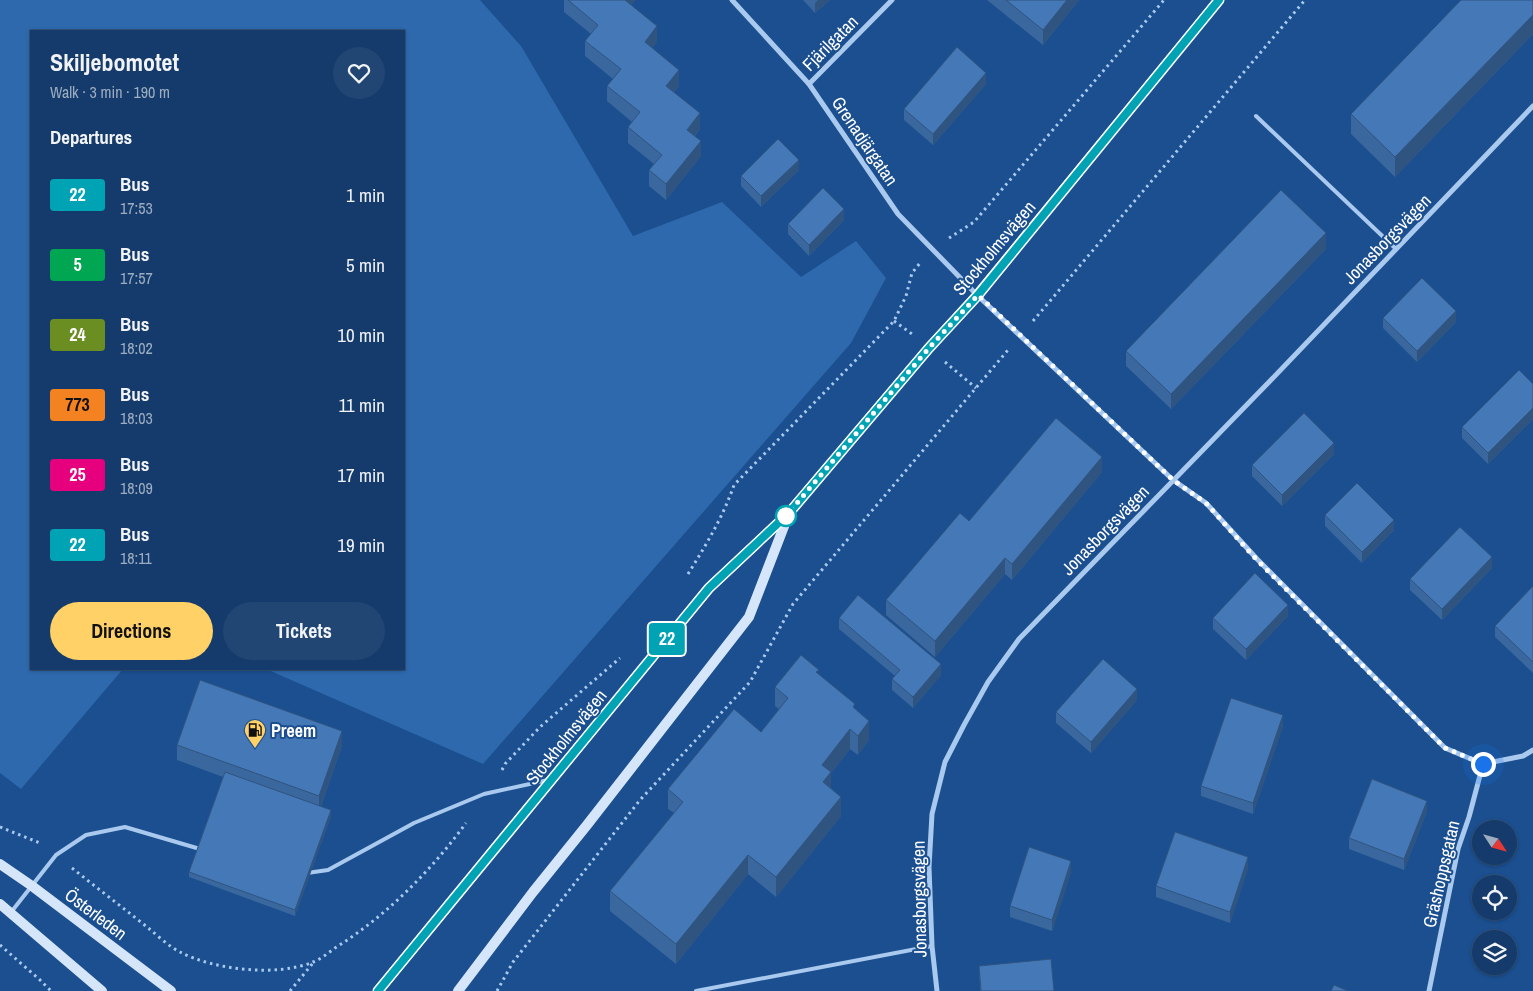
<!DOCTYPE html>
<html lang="en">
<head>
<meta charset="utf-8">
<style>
	:root { --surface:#143b6b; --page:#214673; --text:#f1f3f6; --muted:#9dadc1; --line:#33557e; --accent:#ffd166 }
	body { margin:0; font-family:"Archivo Narrow",sans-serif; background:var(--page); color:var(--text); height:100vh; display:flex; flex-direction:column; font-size:19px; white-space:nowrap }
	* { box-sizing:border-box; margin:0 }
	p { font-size:16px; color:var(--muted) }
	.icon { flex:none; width:28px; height:28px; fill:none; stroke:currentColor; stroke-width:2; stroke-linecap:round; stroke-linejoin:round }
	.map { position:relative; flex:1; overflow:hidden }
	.details { position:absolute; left:30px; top:30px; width:375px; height:640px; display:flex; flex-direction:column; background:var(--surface); border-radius:0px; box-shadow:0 1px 4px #0004,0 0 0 1px var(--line) }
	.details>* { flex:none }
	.badge { padding:0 10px; border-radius:4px; font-size:18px; line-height:32px }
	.needle { width:32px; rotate:126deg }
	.controls { position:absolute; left:1472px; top:820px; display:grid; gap:10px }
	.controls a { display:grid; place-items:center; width:45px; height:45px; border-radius:50%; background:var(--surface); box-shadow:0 1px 4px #0004,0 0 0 1px var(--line); font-size:25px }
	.you { position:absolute; width:25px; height:25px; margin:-12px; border:4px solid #fff; border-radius:50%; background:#1a73e8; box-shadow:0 0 0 8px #1a73e833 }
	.map>.badge { position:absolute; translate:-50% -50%; box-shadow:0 0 0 2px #fff }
	h2 { padding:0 20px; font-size:19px; line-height:45px }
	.round { display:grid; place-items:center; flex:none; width:52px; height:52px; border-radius:26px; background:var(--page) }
	.summary { display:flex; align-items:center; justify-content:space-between; height:85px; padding:0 20px }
	h1 { font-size:24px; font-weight:800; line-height:38px }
	.button { display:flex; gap:10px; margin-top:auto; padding:10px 20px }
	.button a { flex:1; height:58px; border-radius:30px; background:var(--accent); color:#111; font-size:20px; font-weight:800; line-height:58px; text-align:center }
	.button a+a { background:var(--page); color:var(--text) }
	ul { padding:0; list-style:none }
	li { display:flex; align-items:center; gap:15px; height:70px; padding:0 20px }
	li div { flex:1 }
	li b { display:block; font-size:19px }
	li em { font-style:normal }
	li .badge { min-width:55px; font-weight:700; text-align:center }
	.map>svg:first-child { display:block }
</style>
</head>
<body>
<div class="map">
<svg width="1533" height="991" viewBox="0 0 1533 991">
	<rect width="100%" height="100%" fill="#1b4f8f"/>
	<polygon fill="#2e69ad" points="0,0 480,0 521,46 633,236 722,202 801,277 856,241 886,278 851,343 483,764 266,669 404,669 404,31 31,31 31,669 123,669 21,789 0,773"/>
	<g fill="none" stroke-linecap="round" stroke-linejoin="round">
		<g stroke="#a9c9ee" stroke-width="3" stroke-dasharray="2.5 4" stroke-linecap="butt">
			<polyline points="949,238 974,222 1164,0"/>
			<polyline points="894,321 912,334"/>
			<polyline points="1033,321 1305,0"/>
			<polyline points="945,362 976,388"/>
			<path d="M688,574C706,545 723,517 734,485L894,321L906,296L912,273L920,263"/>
			<polyline points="502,770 505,764 540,727 620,658"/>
			<polyline points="0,827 40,843"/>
			<path d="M72,868C97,888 122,907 147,927C157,935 168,946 180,952C214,970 277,977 313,962C321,959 328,953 335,948C386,916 430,872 466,823"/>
			<polyline points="0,945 40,980 51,991"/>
			<polyline points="290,991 313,963"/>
			<polyline points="497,991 513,962 640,800 750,682 793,604 1008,350"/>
		</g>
		<g stroke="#a9c9ee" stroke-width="4">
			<polyline points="1256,116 1396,249"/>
			<polyline points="307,873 328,870 414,823 484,794 548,780"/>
			<polyline points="12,911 56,855 86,835 125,827 200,849"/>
			<polyline points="696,991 932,946"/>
		</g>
		<g stroke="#a9c9ee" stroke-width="5">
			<polyline points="732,0 809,84 898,214 977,295 1173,480 1206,503 1257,559 1445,748 1483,764 1523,756 1533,750"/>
			<polyline points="809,84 892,0"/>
			<polyline points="937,991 932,946 929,867 932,814 945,762 964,725 988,682 1019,639 1270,381 1533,106"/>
			<polyline points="1429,991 1458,849 1469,817 1483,764"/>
		</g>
		<g stroke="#d6e6fa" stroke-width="10">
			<polyline points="0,864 32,886 171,991"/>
			<polyline points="0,904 102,991"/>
			<polyline points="378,991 709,588 789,513 929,348 977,295 1219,0"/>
			<polyline points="458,991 533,892 587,825 749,617 788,516"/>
		</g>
	</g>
	<g fill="#3a679d">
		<polygon points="564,0 635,0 631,5 657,42 652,48 679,86 674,92 700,129 695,136 701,156 666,200 649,186 649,170 654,164 628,143 628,127 632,122 607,101 607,86 613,79 585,56 585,41 591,34 564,12"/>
		<polygon points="803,0 830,0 815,13"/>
		<polygon points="987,0 1079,0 1043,45"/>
		<polygon points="1533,0 1533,34 1395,177 1351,134 1351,114"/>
		<polygon points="986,84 933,145 904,120 904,109"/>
		<polygon points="799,170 761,207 741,186 741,176"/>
		<polygon points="844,220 809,256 788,234 788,224"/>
		<polygon points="1326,249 1171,409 1126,366 1126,351"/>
		<polygon points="1383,318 1456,322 1417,362 1383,328"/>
		<polygon points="1533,384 1533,419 1488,464 1462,438 1462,427"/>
		<polygon points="1334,454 1282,506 1252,476 1252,465"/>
		<polygon points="1102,472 1012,580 1005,574 935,657 886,615 886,600 969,521"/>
		<polygon points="1325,515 1394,530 1362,563 1325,526"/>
		<polygon points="1492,568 1442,620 1410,590 1410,579"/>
		<polygon points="1533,586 1533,673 1495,637 1495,626"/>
		<polygon points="1288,616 1246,660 1213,629 1213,618"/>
		<polygon points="839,618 941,675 913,708 892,690 892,679 895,676 839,629"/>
		<polygon points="819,675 855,709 869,740 858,755 850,749 831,773 831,788 841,816 776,897 748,874 676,964 610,911 610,891 674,813 668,809 668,789 761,732 779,709 775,706 775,687"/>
		<polygon points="1137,700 1091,753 1056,723 1056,712"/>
		<polygon points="1283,726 1253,814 1201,796 1201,786"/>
		<polygon points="177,745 342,746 321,806 331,816 295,916 189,877 189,872 223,777 177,760"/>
		<polygon points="1427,811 1404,870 1349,849 1349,838"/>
		<polygon points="1248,868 1230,923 1156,897 1156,886"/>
		<polygon points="1071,872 1052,931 1010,917 1010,906"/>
		<polygon points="979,966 1054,991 980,991"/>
	</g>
	<g fill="#305480">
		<polygon points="623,0 635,0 623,14"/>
		<polygon points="818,0 830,0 815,13 815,3"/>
		<polygon points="1067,0 1079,0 1043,45 1043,30"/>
		<polygon points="1533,15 1533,34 1395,177 1395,157"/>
		<polygon points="657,26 657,42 645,58 645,42"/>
		<polygon points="679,70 679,86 666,101 666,86"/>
		<polygon points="986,73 986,84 933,145 933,134"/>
		<polygon points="700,113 700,129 687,145 687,130"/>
		<polygon points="701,141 701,156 666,200 666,184"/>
		<polygon points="799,160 799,170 761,207 761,196"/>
		<polygon points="844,209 844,220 809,256 809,245"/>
		<polygon points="1326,233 1326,249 1171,409 1171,394"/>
		<polygon points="1456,311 1456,322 1417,362 1417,351"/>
		<polygon points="1533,408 1533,419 1488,464 1488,453"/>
		<polygon points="1334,443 1334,454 1282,506 1282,495"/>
		<polygon points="1102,457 1102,472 1012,580 1012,564"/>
		<polygon points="1394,520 1394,530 1362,563 1362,552"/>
		<polygon points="1492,557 1492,568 1442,620 1442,609"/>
		<polygon points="1005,558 1005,574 935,657 935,641"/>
		<polygon points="1288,605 1288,616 1246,660 1246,649"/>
		<polygon points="941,664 941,675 913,708 913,697"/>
		<polygon points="1137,689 1137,700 1091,753 1091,742"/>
		<polygon points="1283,715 1283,726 1253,814 1253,803"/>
		<polygon points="869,721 869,740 858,755 858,736"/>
		<polygon points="850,729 850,749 831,773 831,791 823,801 822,765"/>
		<polygon points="342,731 342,746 319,811 319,796"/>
		<polygon points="841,797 841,816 776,897 776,877"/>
		<polygon points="1427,801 1427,811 1404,870 1404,859"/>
		<polygon points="331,810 331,816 295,916 295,910"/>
		<polygon points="748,855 748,874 676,964 676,944"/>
		<polygon points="1248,857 1248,868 1230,923 1230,912"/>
		<polygon points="1071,861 1071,872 1052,931 1052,920"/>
	</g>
	<g fill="#4478b7" stroke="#305480">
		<polygon points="568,0 625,0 657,26 645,42 679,70 666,86 700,113 687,130 701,141 666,184 649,170 662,155 628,127 640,112 607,86 621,69 585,41 598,25"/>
		<polygon points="1006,0 1067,0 1043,30"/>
		<polygon points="1461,0 1533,0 1533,15 1395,157 1351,114"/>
		<polygon points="957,47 986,73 933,134 904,109"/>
		<polygon points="778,139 799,160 761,196 741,176"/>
		<polygon points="823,188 844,209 809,245 788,224"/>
		<polygon points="1281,190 1326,233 1171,394 1126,351"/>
		<polygon points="1422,278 1456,311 1417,351 1383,318"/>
		<polygon points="1519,370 1533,384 1533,408 1488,453 1462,427"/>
		<polygon points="1304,413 1334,443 1282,495 1252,465"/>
		<polygon points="1056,418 1102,457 1012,564 1005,558 935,641 886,600 960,513 969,521"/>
		<polygon points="1357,483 1394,520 1362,552 1325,515"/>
		<polygon points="1460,527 1492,557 1442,609 1410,579"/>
		<polygon points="1255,573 1288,605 1246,649 1213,618"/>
		<polygon points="1533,586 1533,662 1495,626"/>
		<polygon points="858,595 941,664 913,697 892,679 900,670 839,618"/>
		<polygon points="801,655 819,670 816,672 855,704 853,707 869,721 858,736 850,729 822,765 831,772 823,782 841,797 776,877 748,855 676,944 610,891 683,802 668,789 734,709 761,732 788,698 775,687"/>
		<polygon points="1103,659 1137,689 1091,742 1056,712"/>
		<polygon points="200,680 342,731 319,796 177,745"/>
		<polygon points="1231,698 1283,715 1253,803 1201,786"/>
		<polygon points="225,772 331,810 295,910 189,872"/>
		<polygon points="1372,779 1427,801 1404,859 1349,838"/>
		<polygon points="1175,832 1248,857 1230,912 1156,886"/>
		<polygon points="1029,847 1071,861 1052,920 1010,906"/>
		<polygon points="1051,959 1054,991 981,991 979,966"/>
		<polygon points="1334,985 1348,991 1331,991"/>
	</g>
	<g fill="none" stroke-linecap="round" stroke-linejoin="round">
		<g stroke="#fff" stroke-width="11">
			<polyline id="line" points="378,991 709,588 789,513 929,348 978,295 1219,0"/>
		</g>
		<use href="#line" stroke="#00a3b4" stroke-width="8"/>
		<polyline stroke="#fff" stroke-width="5" stroke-dasharray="0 9" points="786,516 929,348 978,295 1173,480 1206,503 1256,559 1445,748 1483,764"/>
	</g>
	<defs>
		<g id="fuel-pin" transform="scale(1.125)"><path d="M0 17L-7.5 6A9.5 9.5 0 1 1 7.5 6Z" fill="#ffd166" stroke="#1b4f8f"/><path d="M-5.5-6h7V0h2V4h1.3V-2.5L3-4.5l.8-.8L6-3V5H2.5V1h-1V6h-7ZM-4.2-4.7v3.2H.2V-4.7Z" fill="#111"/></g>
	</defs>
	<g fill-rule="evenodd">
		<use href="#fuel-pin" x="255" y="730"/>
	</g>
	<circle fill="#fff" stroke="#00a3b4" stroke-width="2.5" cx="786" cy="516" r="10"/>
	<g text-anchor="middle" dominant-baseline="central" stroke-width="4" stroke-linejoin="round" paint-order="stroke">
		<g font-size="18" fill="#fff" stroke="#1b4f8f">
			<text transform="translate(830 43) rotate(-45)">Fjärilgatan</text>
			<text transform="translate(865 141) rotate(56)">Grenadjärgatan</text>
			<text transform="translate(1387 239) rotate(-46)">Jonasborgsvägen</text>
			<text transform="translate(994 248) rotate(-50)">Stockholmsvägen</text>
			<text transform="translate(1105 530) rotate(-46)">Jonasborgsvägen</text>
			<text transform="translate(566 737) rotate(-51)">Stockholmsvägen</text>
			<text transform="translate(1441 874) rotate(-77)">Gräshoppsgatan</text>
			<text transform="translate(919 899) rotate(-91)">Jonasborgsvägen</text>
			<text transform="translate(96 914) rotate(37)">Österleden</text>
		</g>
		<g font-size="18" font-weight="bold" fill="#fff" stroke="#1b4f8f" text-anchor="start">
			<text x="271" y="730">Preem</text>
		</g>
	</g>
</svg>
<div class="controls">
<a><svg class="needle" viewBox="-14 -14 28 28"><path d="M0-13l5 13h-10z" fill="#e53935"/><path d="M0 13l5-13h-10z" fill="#9dadc1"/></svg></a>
<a><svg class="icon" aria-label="locate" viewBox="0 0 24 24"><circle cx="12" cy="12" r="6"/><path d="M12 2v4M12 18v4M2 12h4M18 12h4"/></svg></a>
<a><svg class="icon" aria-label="layers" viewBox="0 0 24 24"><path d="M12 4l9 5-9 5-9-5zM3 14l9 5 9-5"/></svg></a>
</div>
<div class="you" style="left:1483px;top:764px"></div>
<b class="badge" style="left:667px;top:639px;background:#00a3b4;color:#fff">22</b>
<section class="details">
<div class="summary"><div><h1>Skiljebomotet</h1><p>Walk · 3 min · 190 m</p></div><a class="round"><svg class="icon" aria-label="heart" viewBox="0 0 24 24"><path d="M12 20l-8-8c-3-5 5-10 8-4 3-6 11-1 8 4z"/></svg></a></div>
<h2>Departures</h2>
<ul>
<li><span class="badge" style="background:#00a3b4;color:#fff">22</span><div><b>Bus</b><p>17:53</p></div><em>1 min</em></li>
<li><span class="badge" style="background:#00a651;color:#fff">5</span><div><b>Bus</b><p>17:57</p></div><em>5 min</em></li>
<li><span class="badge" style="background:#6b8e23;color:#fff">24</span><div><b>Bus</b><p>18:02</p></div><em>10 min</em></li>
<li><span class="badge" style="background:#f58220;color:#111">773</span><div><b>Bus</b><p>18:03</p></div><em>11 min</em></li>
<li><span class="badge" style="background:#e6007e;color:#fff">25</span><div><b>Bus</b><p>18:09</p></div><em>17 min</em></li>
<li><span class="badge" style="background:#00a3b4;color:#fff">22</span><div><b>Bus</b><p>18:11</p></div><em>19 min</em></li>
</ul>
<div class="button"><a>Directions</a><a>Tickets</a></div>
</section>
</div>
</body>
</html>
